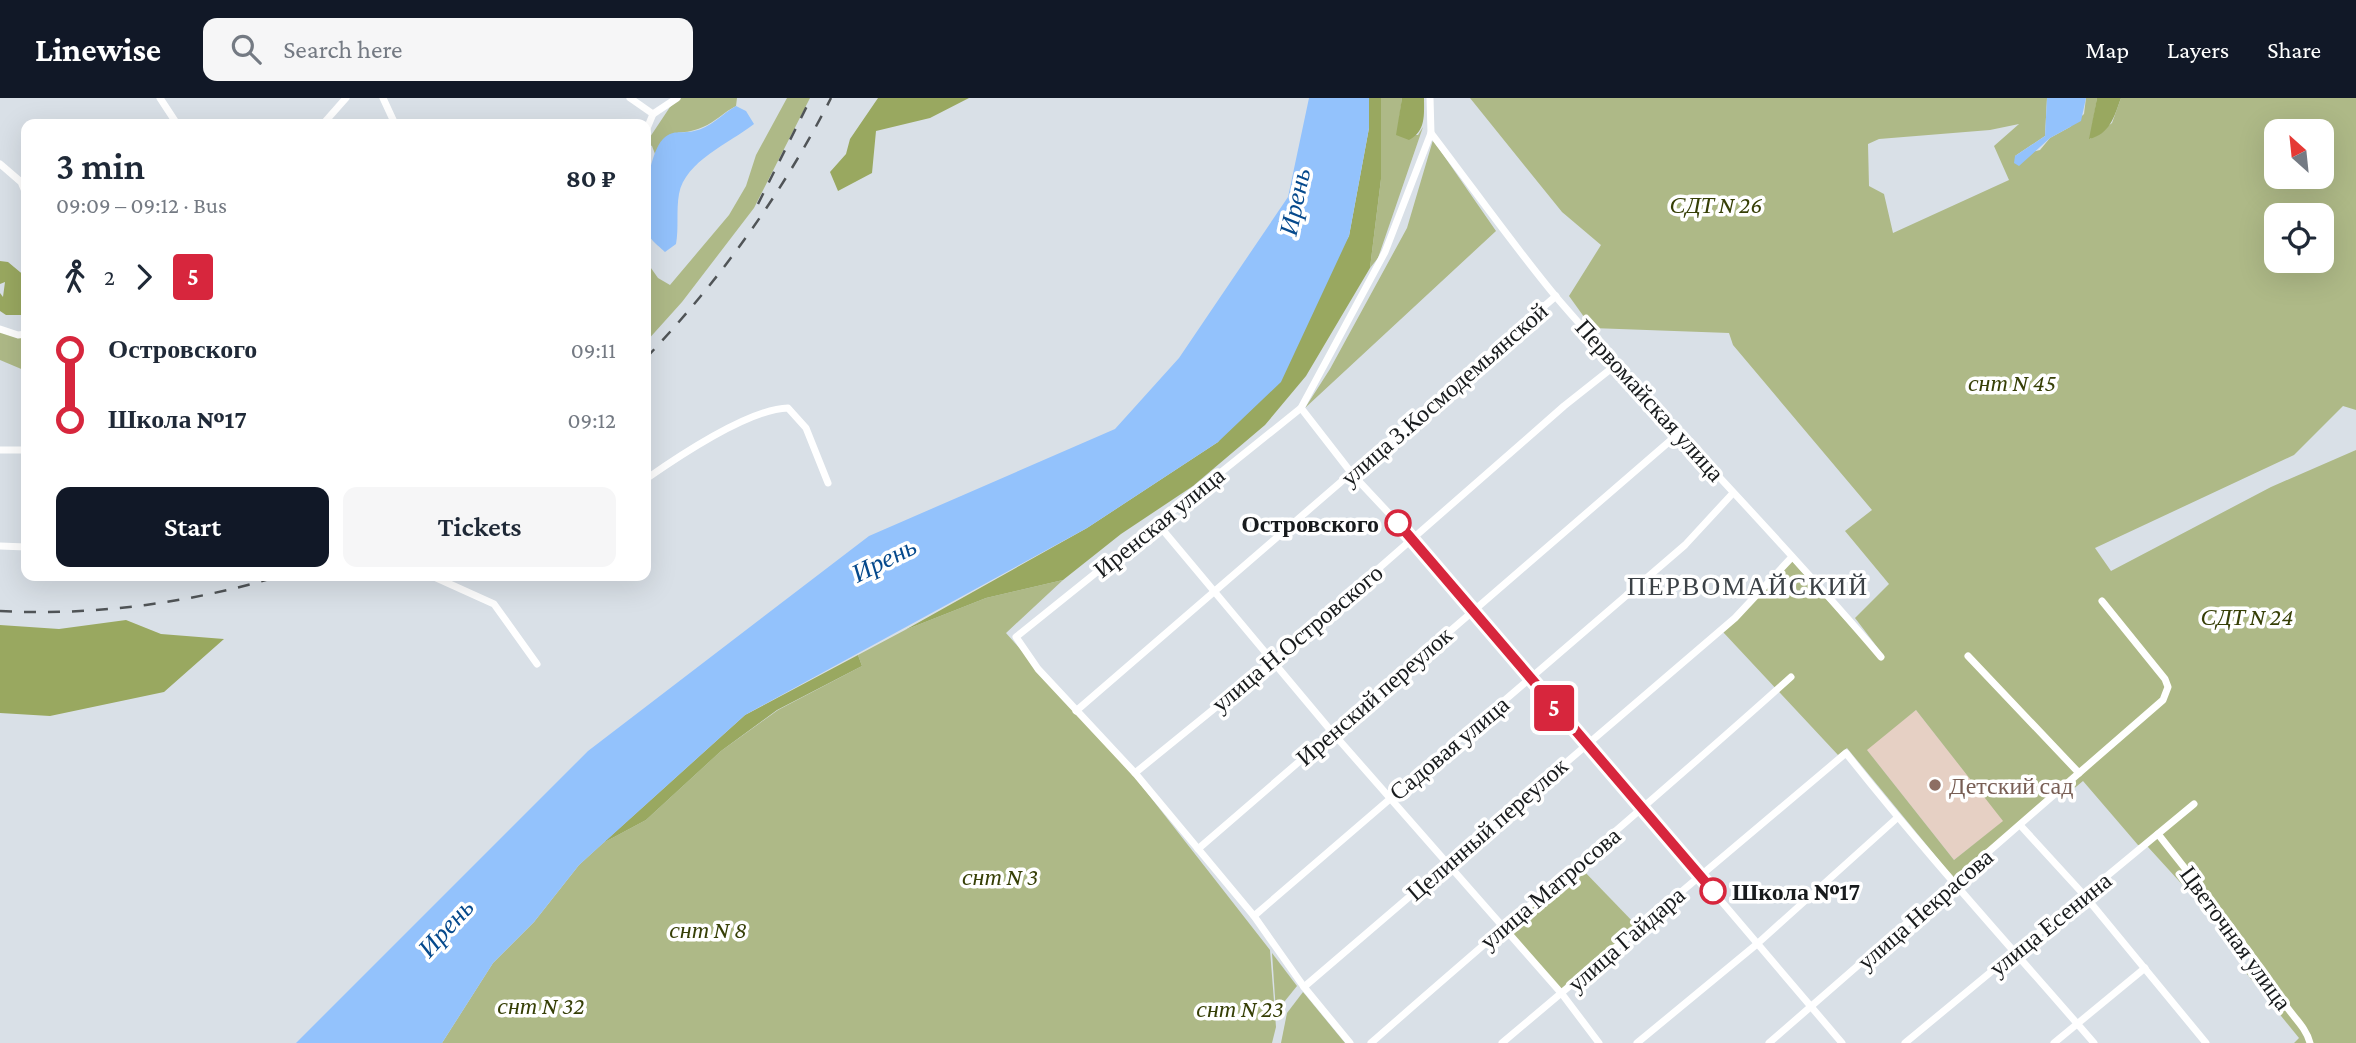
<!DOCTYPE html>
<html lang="en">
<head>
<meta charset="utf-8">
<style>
	:root { --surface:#fff; --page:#f6f6f7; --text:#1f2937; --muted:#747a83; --accent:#111827 }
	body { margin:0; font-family:"Crimson Pro",serif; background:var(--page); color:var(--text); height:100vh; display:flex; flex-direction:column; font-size:26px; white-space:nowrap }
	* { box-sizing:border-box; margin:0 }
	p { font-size:23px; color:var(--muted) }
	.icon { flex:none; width:38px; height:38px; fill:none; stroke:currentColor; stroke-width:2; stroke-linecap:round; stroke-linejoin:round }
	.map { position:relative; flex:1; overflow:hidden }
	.panel { position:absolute; left:21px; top:21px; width:630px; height:462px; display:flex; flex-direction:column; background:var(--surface); border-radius:14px; box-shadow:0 7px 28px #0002 }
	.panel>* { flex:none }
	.badge { padding:0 14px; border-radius:5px; font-size:24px; line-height:46px }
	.needle { width:46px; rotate:333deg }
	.buttons { position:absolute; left:2264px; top:21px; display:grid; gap:14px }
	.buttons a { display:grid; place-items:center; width:70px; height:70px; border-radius:14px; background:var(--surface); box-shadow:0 7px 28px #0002; font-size:35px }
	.map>.badge { position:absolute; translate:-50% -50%; box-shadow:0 0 0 4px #fff }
	.legs { display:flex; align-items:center; gap:10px; height:77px; padding:0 35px; font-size:23px }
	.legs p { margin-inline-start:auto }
	.summary { display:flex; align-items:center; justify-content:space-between; height:119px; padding:0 35px }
	h1 { font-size:38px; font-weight:600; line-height:52px }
	.primary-button { display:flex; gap:14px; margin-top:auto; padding:14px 35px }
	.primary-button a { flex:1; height:80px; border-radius:14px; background:var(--accent); color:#fff; font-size:28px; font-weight:600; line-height:80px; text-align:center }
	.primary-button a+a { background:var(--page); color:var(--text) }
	ul { padding:0 35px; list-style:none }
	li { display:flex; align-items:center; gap:24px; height:70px; font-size:26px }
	li i { display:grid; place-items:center; width:10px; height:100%; margin:0 9px; background:currentColor }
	li i::after { content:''; width:18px; height:18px; margin:-9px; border:5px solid; border-radius:50%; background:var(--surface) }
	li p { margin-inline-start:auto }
	li:first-child i { background:linear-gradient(#0000 50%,currentColor 0) }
	li:last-child i { background:linear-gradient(currentColor 50%,#0000 0) }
	header { display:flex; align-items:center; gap:42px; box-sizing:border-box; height:98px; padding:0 35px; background:var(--accent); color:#fff }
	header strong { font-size:33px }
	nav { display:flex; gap:38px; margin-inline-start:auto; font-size:24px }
	.search { width:490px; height:63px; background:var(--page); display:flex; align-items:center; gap:18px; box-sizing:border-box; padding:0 24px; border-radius:14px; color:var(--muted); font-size:26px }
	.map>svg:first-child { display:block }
</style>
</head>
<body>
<header>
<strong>Linewise</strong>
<div class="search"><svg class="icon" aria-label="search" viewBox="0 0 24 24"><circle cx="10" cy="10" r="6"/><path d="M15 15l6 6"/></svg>Search here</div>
<nav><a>Map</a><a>Layers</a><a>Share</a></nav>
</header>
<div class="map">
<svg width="2356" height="945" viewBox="0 0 2356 945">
	<rect width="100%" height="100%" fill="#d9e0e7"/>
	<polygon fill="#e6d0c4" points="1916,612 2004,723 1954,762 1866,651"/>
	<g fill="#aeb987" fill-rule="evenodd">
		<path d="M681,0H737L736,8C724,14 715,24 703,29C679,40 670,26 655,56L652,48L646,45L670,9Z"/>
		<polygon points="787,0 810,0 754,110 682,204 646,244 646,163 658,180 670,187 729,117 746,88 756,57"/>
		<polygon points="1381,0 1402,0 1397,37 1418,37 1423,29 1378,160 1370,170 1381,81"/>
		<path d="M1470,0H2047L2045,38L2015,58L2040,52L2050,40L2070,29L2084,16L2086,0H2097L2090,41L2112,25L2121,0H2356V312L2343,308L2294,357L2095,450L2111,473L2271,389L2356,352V945H2294L2299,940L2242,870L2251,862L2148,749L2138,747L2083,683L2065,698L2061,694L1957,784L1847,650L1838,657L1723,534L1792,463L1881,562L1884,558L1855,520L1889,486L1845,433L1872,412L1733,247L1729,235L1592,230L1569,198L1601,147L1562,114ZM2019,26L1994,48L2009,82L1893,135L1884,96L1869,88L1868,46L1879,41L1990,32ZM2277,33H2322V79H2277ZM2277,117H2322V163H2277ZM1916,612L2003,723L1954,762L1867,652Z"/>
		<polygon points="1433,42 1496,133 1305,310 1330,271 1407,130"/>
		<polygon points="0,234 26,240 26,273 0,262"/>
		<polygon points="1063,482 1006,535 1134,678 1270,852 1276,929 1272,945 442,945 493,865 534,824 579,767 603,745 646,722 721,653 778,612 862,568 858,557 905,532 986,500"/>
		<polygon points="1581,770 1637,828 1562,892 1506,830"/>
		<polygon points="1272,855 1297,888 1276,914"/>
		<polygon points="1303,894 1345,945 1281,945 1287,915"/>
	</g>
	<g fill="#99a860">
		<polygon points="878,0 969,0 930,20 876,33 872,75 838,93 830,74 846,56 850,41"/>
		<polygon points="1369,0 1381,0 1381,81 1370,170 1306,278 1265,327 1193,388 1121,436 1063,482 986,500 905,532 1087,430 1218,344 1349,138 1369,30"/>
		<path d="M1402,0H1424C1424,17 1426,33 1409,42L1396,37Z"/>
		<path d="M2097,0H2121C2114,19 2110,36 2089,41Z"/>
		<polygon points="0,163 8,164 26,179 26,217 6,217 0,213 0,195 3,199 5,184 0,186"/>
		<polygon points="126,522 161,536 224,541 164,594 50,618 0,615 0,527 59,531"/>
		<polygon points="858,557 862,568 777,612 721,653 646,722 603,745 745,617"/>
	</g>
	<g fill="#93c2fc">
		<polygon points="1309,0 1369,0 1369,30 1349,138 1281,284 1218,344 1087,430 745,617 579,767 534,824 493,865 442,945 296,945 588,653 869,438 1115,331 1179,260 1288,99"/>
		<polygon points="2047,0 2086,0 2081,23 2050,40 2019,68 2014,65 2015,58 2045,38"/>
		<path d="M736,8L746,13L754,26C730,45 685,63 679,96C676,113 679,130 676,146L665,154C661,150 653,144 650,139C640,120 648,54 664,40C674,31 683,36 694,33C710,30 722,16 736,8Z"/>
	</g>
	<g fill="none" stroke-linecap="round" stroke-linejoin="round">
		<g stroke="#fff" stroke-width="7">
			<polyline points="160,0 177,26"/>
			<polyline points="383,0 395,26"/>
			<polyline points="630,0 653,16"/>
			<polyline points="323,26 346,0"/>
			<polyline points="646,33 653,16 677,0"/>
			<path d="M1431,35C1473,90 1513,147 1557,200C1662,322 1777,436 1881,559"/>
			<polyline points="0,66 21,84 26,96"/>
			<polyline points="0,231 18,237 26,236"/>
			<polyline points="1301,310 1353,377 1413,441 1842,945"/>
			<polyline points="0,352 26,352"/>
			<path d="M646,381C679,358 749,311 788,310L806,330L828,385"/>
			<polyline points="1157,425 1332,634 1562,896 1599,945"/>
			<polyline points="0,448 26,449"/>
			<polyline points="432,478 494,506 537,566"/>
			<polyline points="1968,558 2079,675 2163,602 2168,589 2165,581 2102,503"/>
			<polyline points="1076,613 1556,198"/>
			<polyline points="1135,675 1274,562 1564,308 1617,266"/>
			<polyline points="2020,727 2085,798 2206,945"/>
			<path d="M2158,736C2201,791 2246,846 2284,905C2293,919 2306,929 2310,945"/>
			<polyline points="1198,751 1678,336"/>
			<polyline points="1254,818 1685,447 1733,395"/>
			<polyline points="1304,889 1735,520 1792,459"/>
			<polyline points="1350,945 1304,889 1254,818 1135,675 1038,571 1016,539 1301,310 1385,154 1431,35 1430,0"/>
			<path d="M1371,945C1511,822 1653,703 1791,579"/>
			<path d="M1502,945L1846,655C1925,755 2011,849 2094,945"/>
			<polyline points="1637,945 1757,846 1897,720"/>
			<polyline points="1769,945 2079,675"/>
			<polyline points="1905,945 2194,706"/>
			<polyline points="2054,945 2145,870"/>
		</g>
		<g stroke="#505457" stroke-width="2.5" stroke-dasharray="12 12" stroke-linecap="butt">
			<polyline points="758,106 811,0"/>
			<path d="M646,260C720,182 782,96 831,0"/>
			<path d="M0,513C94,518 190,505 280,478"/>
		</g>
	</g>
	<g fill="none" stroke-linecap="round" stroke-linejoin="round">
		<g stroke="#fff" stroke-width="16">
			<polyline id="line-1" points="1398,425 1713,793"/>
		</g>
		<use href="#line-1" stroke="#d7263d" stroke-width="10"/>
	</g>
	<g fill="#fff" stroke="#d7263d" stroke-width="3.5">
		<circle cx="1398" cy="425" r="12"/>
		<circle cx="1713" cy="793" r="12"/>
	</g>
	<circle fill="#8d6e63" stroke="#fff" stroke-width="2.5" cx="1935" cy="687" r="7"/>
	<g text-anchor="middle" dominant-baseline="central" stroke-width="7" stroke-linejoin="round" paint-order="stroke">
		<g font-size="24" font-style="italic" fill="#363f06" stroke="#fff">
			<text x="1716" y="106">СДТ N 26</text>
			<text x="2012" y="284">снт N 45</text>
			<text x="2247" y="518">СДТ N 24</text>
			<text x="1000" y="778">снт N 3</text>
			<text x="708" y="831">снт N 8</text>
			<text x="541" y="907">снт N 32</text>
			<text x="1240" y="910">снт N 23</text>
		</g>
		<g font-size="24" fill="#181b1d" stroke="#fff">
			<text transform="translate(1444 296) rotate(-41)">улица З.Космодемьянской</text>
			<text transform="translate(1650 302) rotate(48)">Первомайская улица</text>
			<text transform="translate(1159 424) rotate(-39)">Иренская улица</text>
			<text transform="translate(1297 540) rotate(-40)">улица Н.Островского</text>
			<text transform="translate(1374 598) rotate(-41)">Иренский переулок</text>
			<text transform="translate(1449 650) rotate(-40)">Садовая улица</text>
			<text transform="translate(1487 731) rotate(-41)">Целинный переулок</text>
			<text transform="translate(1550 790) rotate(-40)">улица Матросова</text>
			<text transform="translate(1925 811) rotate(-41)">улица Некрасова</text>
			<text transform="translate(2050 826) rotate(-39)">улица Есенина</text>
			<text transform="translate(2236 840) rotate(54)">Цветочная улица</text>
			<text transform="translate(1626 841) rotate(-41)">улица Гайдара</text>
		</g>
		<g font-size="24" font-weight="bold" fill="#181b1d" stroke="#fff" text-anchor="end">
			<text x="1379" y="425">Островского</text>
			<text x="1732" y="793" text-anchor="start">Школа №17</text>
		</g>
		<g font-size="24" fill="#785e54" stroke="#fff" text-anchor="start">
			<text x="1949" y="687">Детский сад</text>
		</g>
		<g font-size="26" font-style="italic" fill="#05498c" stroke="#fff">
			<text transform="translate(1295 104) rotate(-78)">Ирень</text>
			<text transform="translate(884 462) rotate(-27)">Ирень</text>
			<text transform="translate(446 830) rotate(-48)">Ирень</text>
		</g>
		<g font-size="26" letter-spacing="2" fill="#3b4146" stroke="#fff">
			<text x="1748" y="488">ПЕРВОМАЙСКИЙ</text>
		</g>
	</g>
</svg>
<div class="buttons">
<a><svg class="needle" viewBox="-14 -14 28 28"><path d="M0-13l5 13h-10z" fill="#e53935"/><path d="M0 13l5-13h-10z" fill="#747a83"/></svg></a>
<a><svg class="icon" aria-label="locate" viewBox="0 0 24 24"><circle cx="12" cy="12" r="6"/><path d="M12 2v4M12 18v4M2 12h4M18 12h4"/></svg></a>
</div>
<b class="badge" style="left:1554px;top:610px;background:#d7263d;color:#fff">5</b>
<section class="panel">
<div class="summary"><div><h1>3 min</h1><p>09:09 – 09:12 · Bus</p></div><b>80 ₽</b></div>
<div class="legs"><svg class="icon" aria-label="walk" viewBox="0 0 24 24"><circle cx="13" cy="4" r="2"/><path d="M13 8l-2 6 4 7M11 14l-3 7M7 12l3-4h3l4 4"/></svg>2<svg class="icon" aria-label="forward" viewBox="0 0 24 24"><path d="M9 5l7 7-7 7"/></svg><b class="badge" style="background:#d7263d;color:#fff">5</b></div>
<ul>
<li><i style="color:#d7263d"></i><b>Островского</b><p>09:11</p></li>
<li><i style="color:#d7263d"></i><b>Школа №17</b><p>09:12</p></li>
</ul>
<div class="primary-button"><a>Start</a><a>Tickets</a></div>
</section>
</div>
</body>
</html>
